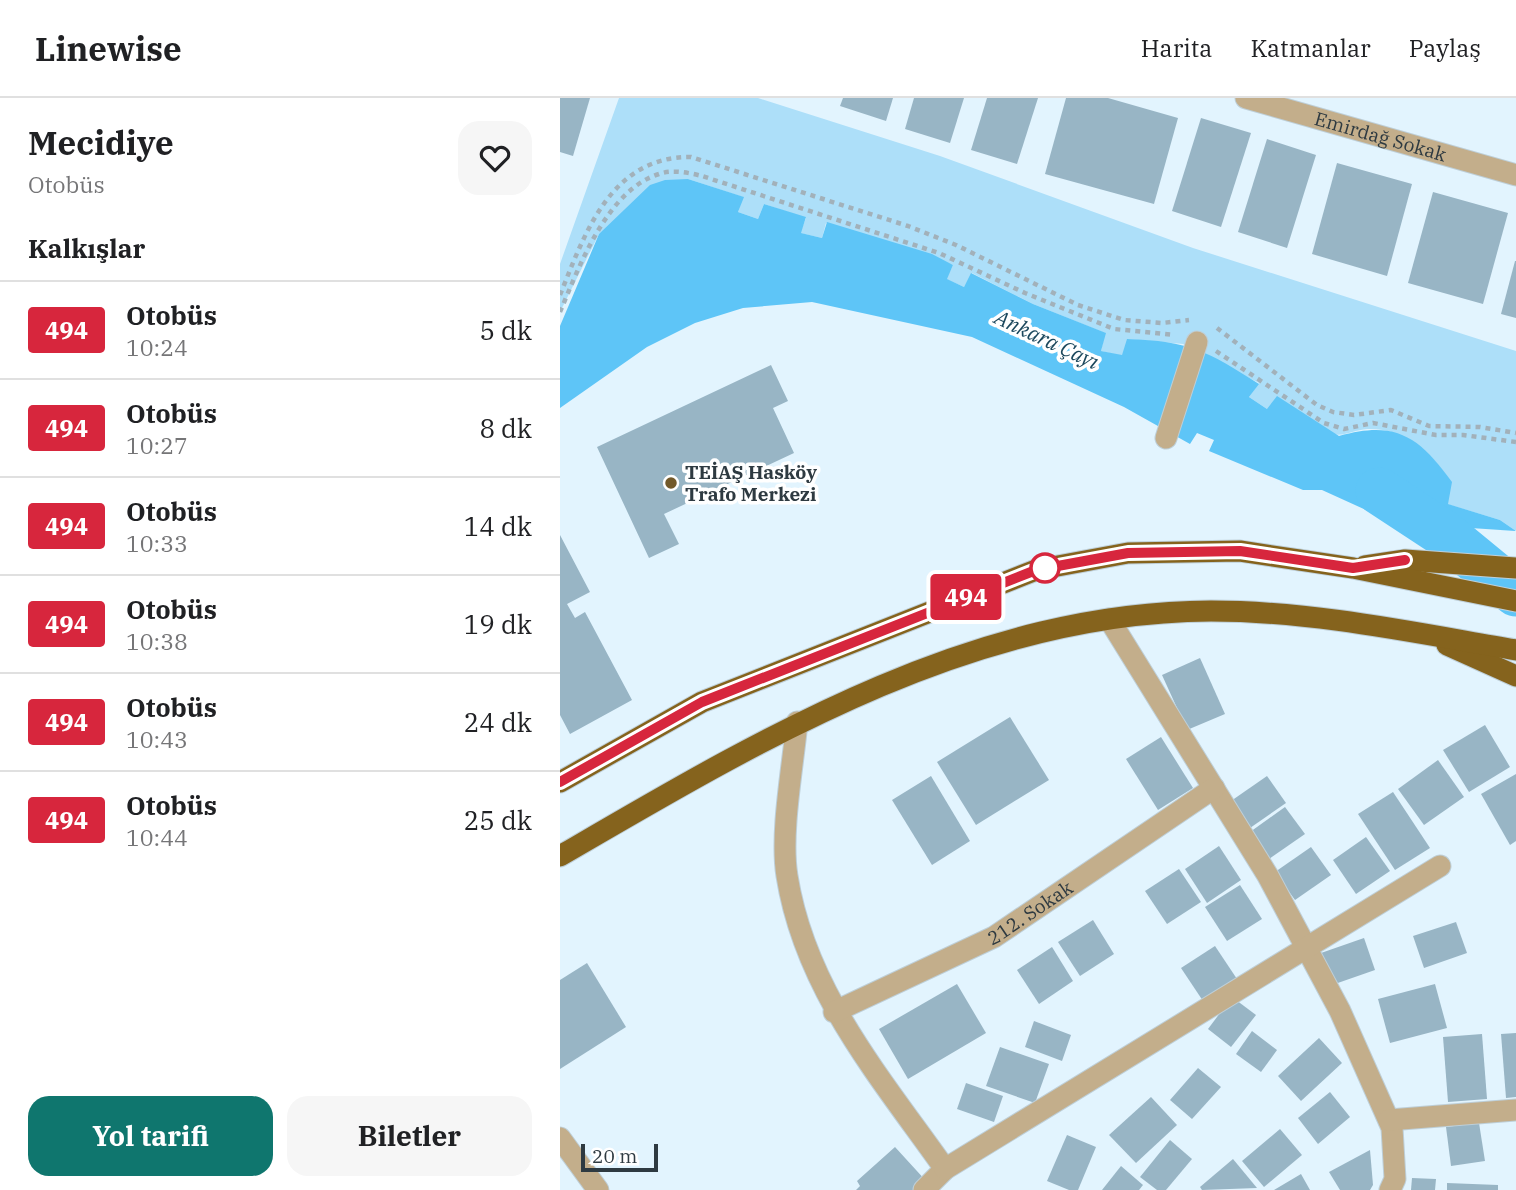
<!DOCTYPE html>
<html lang="tr">
<head>
<meta charset="utf-8">
<style>
	:root { --surface:#fff; --page:#f6f6f6; --text:#202124; --muted:#757577; --line:#e0e0e0; --accent:#0f766e }
	body { margin:0; font-family:"IBM Plex Serif",serif; background:var(--page); color:var(--text); height:100vh; display:flex; flex-direction:column; font-size:26px; white-space:nowrap }
	* { box-sizing:border-box; margin:0 }
	p { font-size:23px; color:var(--muted) }
	.icon { flex:none; width:38px; height:38px; fill:none; stroke:currentColor; stroke-width:2; stroke-linecap:round; stroke-linejoin:round }
	.map { position:relative; flex:1; overflow:hidden }
	.side { display:flex; flex-direction:column; background:var(--surface); width:560px }
	.side>* { flex:none }
	.badge { padding:0 14px; border-radius:5px; font-size:24px; line-height:46px }
	.scale { position:absolute; left:21px; bottom:18px; width:77px; box-sizing:border-box; padding-left:7px; border:4px solid #2e3a41; border-top:0; font-size:19px; line-height:24px; white-space:nowrap; color:#2e3a41; -webkit-text-stroke:5px #fff; paint-order:stroke }
	.map>.badge { position:absolute; translate:-50% -50%; box-shadow:0 0 0 4px #fff }
	h2 { padding:0 28px; font-size:26px; line-height:63px }
	.round { display:grid; place-items:center; flex:none; width:74px; height:74px; border-radius:21px; background:var(--page) }
	.summary { display:flex; align-items:center; justify-content:space-between; height:119px; padding:0 28px }
	h1 { font-size:33px; font-weight:800; line-height:52px }
	.action { display:flex; gap:14px; margin-top:auto; padding:14px 28px }
	.action a { flex:1; height:80px; border-radius:21px; background:var(--accent); color:#fff; font-size:28px; font-weight:800; line-height:80px; text-align:center }
	.action a+a { background:var(--page); color:var(--text) }
	ul { padding:0; list-style:none }
	li { display:flex; align-items:center; gap:21px; height:98px; padding:0 28px; border-top:2px solid var(--line) }
	li div { flex:1 }
	li b { display:block; font-size:26px }
	li em { font-style:normal }
	li .badge { min-width:77px; font-weight:700; text-align:center }
	header { display:flex; align-items:center; gap:42px; box-sizing:border-box; height:98px; padding:0 35px; background:var(--surface); border-bottom:2px solid var(--line) }
	header strong { font-size:33px }
	nav { display:flex; gap:38px; margin-inline-start:auto; font-size:24px }
	main { display:flex; flex:1; min-height:0 }
	.map>svg:first-child { display:block }
</style>
</head>
<body>
<header>
<strong>Linewise</strong>
<nav><a>Harita</a><a>Katmanlar</a><a>Paylaş</a></nav>
</header>
<main>
<section class="side">
<div class="summary"><div><h1>Mecidiye</h1><p>Otobüs</p></div><a class="round"><svg class="icon" aria-label="heart" viewBox="0 0 24 24"><path d="M12 20l-8-8c-3-5 5-10 8-4 3-6 11-1 8 4z"/></svg></a></div>
<h2>Kalkışlar</h2>
<ul>
<li><span class="badge" style="background:#d7263d;color:#fff">494</span><div><b>Otobüs</b><p>10:24</p></div><em>5 dk</em></li>
<li><span class="badge" style="background:#d7263d;color:#fff">494</span><div><b>Otobüs</b><p>10:27</p></div><em>8 dk</em></li>
<li><span class="badge" style="background:#d7263d;color:#fff">494</span><div><b>Otobüs</b><p>10:33</p></div><em>14 dk</em></li>
<li><span class="badge" style="background:#d7263d;color:#fff">494</span><div><b>Otobüs</b><p>10:38</p></div><em>19 dk</em></li>
<li><span class="badge" style="background:#d7263d;color:#fff">494</span><div><b>Otobüs</b><p>10:43</p></div><em>24 dk</em></li>
<li><span class="badge" style="background:#d7263d;color:#fff">494</span><div><b>Otobüs</b><p>10:44</p></div><em>25 dk</em></li>
</ul>
<div class="action"><a>Yol tarifi</a><a>Biletler</a></div>
</section>
<div class="map">
<svg width="956" height="1092" viewBox="0 0 956 1092">
	<rect width="100%" height="100%" fill="#e2f4fe"/>
	<path fill="#addff9" d="M59,0H198L380,58L633,150L956,253V433L940,422L887,406L891,384C871,354 846,330 807,331C793,332 783,340 769,335L707,311L689,299L699,285L623,246L568,241L562,258L541,253L545,235L473,206L412,175L404,189L386,181L393,167L266,125L262,140L240,135L246,120L204,106L198,121L178,114L183,99L128,81L39,136L0,214V166Z"/>
	<path fill="#5ec5f7" d="M128,81L184,99L178,114L198,121L204,106L246,119L241,135L262,140L267,124L372,156L393,167L387,181L404,189L411,175L473,206L546,235L541,253L562,257L567,241C630,243 647,253 699,286L689,299L707,311L717,298L779,338C835,322 859,338 892,384L888,406L940,422L956,433L850,426L817,417L762,392H743L649,353L654,342L637,335L630,346L564,309L412,239L252,204L183,210L135,225L87,249L0,310V228L39,136L90,87L105,82Z"/>
	<g fill="none" stroke-linecap="round" stroke-linejoin="round">
		<polyline stroke="#5ec5f7" stroke-width="47" points="819,393 883,435 956,495"/>
	</g>
	<g fill="#98b5c5">
		<polygon points="0,0 30,0 13,58 0,54"/>
		<polygon points="283,0 333,0 326,23 280,8"/>
		<polygon points="354,0 404,0 390,45 345,31"/>
		<polygon points="427,0 478,0 457,66 411,52"/>
		<polygon points="506,0 548,0 618,20 594,106 485,76"/>
		<polygon points="641,20 691,35 661,129 612,113"/>
		<polygon points="707,41 756,57 727,150 678,134"/>
		<polygon points="777,65 852,86 827,178 752,156"/>
		<polygon points="873,94 948,115 923,206 848,185"/>
		<polygon points="955,163 956,163 956,220 941,216"/>
		<polygon points="211,267 228,303 213,310 234,355 104,416 119,446 89,460 37,349"/>
		<polygon points="0,437 30,494 7,506 15,520 25,514 72,602 10,636 0,617"/>
		<polygon points="640,560 665,616 627,632 602,577"/>
		<polygon points="450,619 489,682 416,727 377,664"/>
		<polygon points="925,627 950,669 909,694 883,652"/>
		<polygon points="601,639 633,690 598,712 566,661"/>
		<polygon points="878,662 904,699 864,727 838,691"/>
		<polygon points="956,676 956,743 950,747 921,696"/>
		<polygon points="371,678 410,743 372,767 332,702"/>
		<polygon points="707,678 726,705 690,730 671,703"/>
		<polygon points="833,694 870,750 835,772 798,716"/>
		<polygon points="725,709 745,736 709,761 690,734"/>
		<polygon points="806,739 830,773 796,796 773,762"/>
		<polygon points="659,748 681,782 647,805 625,771"/>
		<polygon points="751,749 771,777 735,802 715,774"/>
		<polygon points="619,771 641,804 607,826 585,793"/>
		<polygon points="680,787 702,821 667,843 645,809"/>
		<polygon points="533,822 554,856 520,878 498,844"/>
		<polygon points="896,824 907,855 864,870 853,838"/>
		<polygon points="804,840 815,872 772,887 761,855"/>
		<polygon points="655,848 677,881 643,903 621,870"/>
		<polygon points="492,849 513,883 479,906 457,872"/>
		<polygon points="27,865 66,929 0,971 0,882"/>
		<polygon points="397,886 426,935 348,981 319,931"/>
		<polygon points="875,886 887,930 830,945 818,901"/>
		<polygon points="672,899 696,917 671,949 648,931"/>
		<polygon points="474,923 511,937 502,963 465,949"/>
		<polygon points="692,933 717,952 701,974 676,956"/>
		<polygon points="956,935 956,999 946,1000 941,936"/>
		<polygon points="922,936 927,1001 888,1004 883,939"/>
		<polygon points="759,940 782,965 741,1003 718,978"/>
		<polygon points="440,949 489,966 475,1005 426,988"/>
		<polygon points="638,970 661,989 632,1021 610,1002"/>
		<polygon points="406,985 443,998 434,1024 397,1011"/>
		<polygon points="770,994 790,1019 758,1046 738,1020"/>
		<polygon points="591,999 617,1027 576,1065 549,1037"/>
		<polygon points="919,1025 925,1063 891,1068 886,1029"/>
		<polygon points="720,1031 742,1057 704,1089 682,1063"/>
		<polygon points="507,1037 536,1049 518,1092 509,1092 487,1083"/>
		<polygon points="610,1042 632,1061 606,1092 597,1092 580,1079"/>
		<polygon points="335,1049 367,1084 358,1092 296,1092 300,1088 297,1083"/>
		<polygon points="810,1052 813,1087 810,1092 780,1092 769,1074"/>
		<polygon points="673,1061 697,1090 642,1092 640,1089"/>
		<polygon points="561,1068 583,1087 579,1092 542,1092"/>
		<polygon points="741,1076 750,1092 714,1092"/>
		<polygon points="852,1080 876,1081 875,1092 851,1092"/>
		<polygon points="887,1085 938,1087 938,1092 887,1092"/>
	</g>
	<g fill="none" stroke-linecap="round" stroke-linejoin="round">
		<g stroke="#becfd8" stroke-width="23">
			<g id="minor">
				<path id="s1" d="M686,0L956,77"/>
				<polyline points="606,340 637,244"/>
				<polyline points="549,521 708,778 780,913 832,1030 835,1081 830,1092"/>
				<path d="M237,624C233,668 220,735 227,778C245,892 320,979 385,1071L364,1092"/>
				<path id="s2" d="M274,914L434,839L654,690"/>
				<polyline points="829,1022 956,1012"/>
				<polyline points="0,1040 38,1092"/>
				<polyline points="385,1071 880,768"/>
			</g>
		</g>
		<g stroke="#becfd8" stroke-width="23">
			<g id="highway">
				<polyline points="805,468 845,462 956,470"/>
				<polyline points="887,547 956,578"/>
				<polyline points="0,684 142,604 476,472 568,455 680,453 793,470 956,503"/>
				<path d="M0,758C201,641 412,514 651,513C753,513 856,535 956,552"/>
			</g>
		</g>
		<g stroke="#a2b1ba" stroke-width="4.5" stroke-dasharray="5 5" stroke-linecap="butt">
			<path d="M0,197C25,135 51,58 131,59L348,128L396,147L518,207L564,222L602,225L629,222"/>
			<path d="M0,214C19,169 47,92 99,76C112,71 130,75 142,78L379,155L465,195L554,231L615,237"/>
			<polyline points="657,230 757,307 773,314 794,317 831,312 869,328 920,329 956,335"/>
			<polyline points="656,253 764,325 784,331 813,325 876,337 903,337 956,344"/>
		</g>
		<use href="#minor" stroke="#c3ae8b" stroke-width="21"/>
		<use href="#highway" stroke="#85631d" stroke-width="21"/>
	</g>
	<g fill="none" stroke-linecap="round" stroke-linejoin="round">
		<g stroke="#fff" stroke-width="16">
			<polyline id="line" points="0,684 142,604 476,472 568,455 680,453 793,470 845,462"/>
		</g>
		<use href="#line" stroke="#d7263d" stroke-width="10"/>
	</g>
	<circle fill="#72592a" stroke="#fff" stroke-width="2.5" cx="111" cy="385" r="7"/>
	<circle fill="#fff" stroke="#d7263d" stroke-width="3.5" cx="485" cy="470" r="14"/>
	<g text-anchor="middle" dominant-baseline="central" stroke-width="7" stroke-linejoin="round" paint-order="stroke">
		<g font-size="19" fill="#2e3a41" stroke="#fff">
			<text stroke="none"><textPath href="#s1" startOffset="140">Emirdağ Sokak</textPath></text>
			<text stroke="none"><textPath href="#s2" startOffset="220">212. Sokak</textPath></text>
		</g>
		<g font-size="19" font-weight="bold" fill="#2e3a41" stroke="#fff" text-anchor="start">
			<text x="125" y="374">TEİAŞ Hasköy<tspan x="125" dy="22">Trafo Merkezi</tspan></text>
		</g>
		<g font-size="21" font-style="italic" fill="#1c485d" stroke="#fff">
			<text transform="translate(487 241) rotate(25)">Ankara Çayı</text>
		</g>
	</g>
</svg>
<div class="scale">20 m</div>
<b class="badge" style="left:406px;top:499px;background:#d7263d;color:#fff">494</b>
</div>
</main>
</body>
</html>
